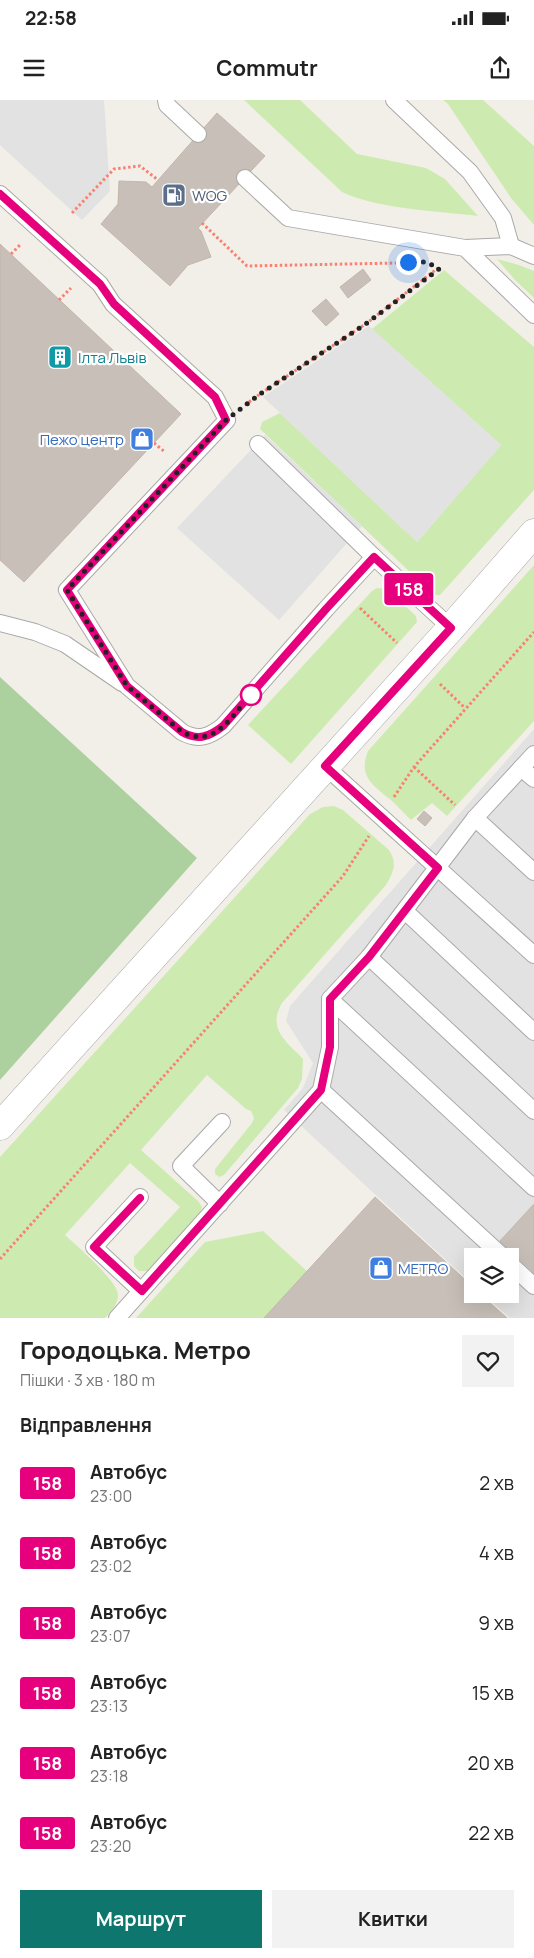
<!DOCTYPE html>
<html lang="uk">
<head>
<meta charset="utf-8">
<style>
	:root { --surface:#fff; --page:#f2f2f2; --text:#222; --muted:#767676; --accent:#0f766e }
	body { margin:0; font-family:Manrope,sans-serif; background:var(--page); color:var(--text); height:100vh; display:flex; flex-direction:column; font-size:19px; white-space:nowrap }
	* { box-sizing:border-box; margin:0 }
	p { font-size:16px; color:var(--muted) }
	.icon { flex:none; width:28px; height:28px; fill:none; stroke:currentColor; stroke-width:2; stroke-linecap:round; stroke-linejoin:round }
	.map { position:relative; height:1218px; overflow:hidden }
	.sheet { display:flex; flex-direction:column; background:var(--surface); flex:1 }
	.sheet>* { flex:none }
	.badge { padding:0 10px; border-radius:4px; font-size:18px; line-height:32px }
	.fabs { position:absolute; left:464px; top:1148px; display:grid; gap:10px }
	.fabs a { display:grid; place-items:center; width:55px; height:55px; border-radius:0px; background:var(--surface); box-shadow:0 5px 20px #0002; font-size:25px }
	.you { position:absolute; width:25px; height:25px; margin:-12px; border:4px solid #fff; border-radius:50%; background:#1a73e8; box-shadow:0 0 0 8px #1a73e833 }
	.map>.badge { position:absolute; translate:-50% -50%; box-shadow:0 0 0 2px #fff }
	h2 { padding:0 20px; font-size:19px; line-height:45px }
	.round { display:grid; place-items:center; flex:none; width:52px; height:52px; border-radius:0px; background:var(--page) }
	.headline { display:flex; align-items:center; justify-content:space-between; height:85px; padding:0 20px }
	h1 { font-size:24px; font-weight:700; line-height:38px }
	.button { display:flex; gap:10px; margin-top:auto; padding:10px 20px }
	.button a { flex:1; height:58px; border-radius:0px; background:var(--accent); color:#fff; font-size:20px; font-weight:700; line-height:58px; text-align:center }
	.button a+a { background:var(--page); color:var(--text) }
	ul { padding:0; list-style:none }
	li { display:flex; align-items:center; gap:15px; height:70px; padding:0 20px }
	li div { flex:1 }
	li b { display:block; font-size:19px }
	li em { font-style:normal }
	li .badge { min-width:55px; font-weight:700; text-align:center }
	.status { display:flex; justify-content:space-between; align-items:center; height:35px; padding:0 25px; background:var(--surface); direction:ltr }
	.status svg { height:14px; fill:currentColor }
	header { display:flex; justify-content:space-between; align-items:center; height:65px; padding:0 20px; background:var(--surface); font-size:22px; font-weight:700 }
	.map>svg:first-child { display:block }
</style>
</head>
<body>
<div class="status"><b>22:58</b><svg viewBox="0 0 49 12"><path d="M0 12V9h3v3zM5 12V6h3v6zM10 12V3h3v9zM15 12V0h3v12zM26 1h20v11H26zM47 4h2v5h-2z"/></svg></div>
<header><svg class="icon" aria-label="menu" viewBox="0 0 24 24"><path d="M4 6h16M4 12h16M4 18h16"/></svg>Commutr<svg class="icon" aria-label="share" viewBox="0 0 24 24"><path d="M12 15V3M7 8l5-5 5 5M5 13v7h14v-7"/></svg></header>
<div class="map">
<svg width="534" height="1218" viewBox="0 0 534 1218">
	<rect width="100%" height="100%" fill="#f2efe9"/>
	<g fill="#cdebb0">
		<path d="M244,0H300L357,54L426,68L445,79L478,116C438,111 377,109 342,92Z"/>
		<polygon points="443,0 483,0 534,46 534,125 511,98 448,4"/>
		<polygon points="497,159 519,165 534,171 534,198 515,180"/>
		<polygon points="444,170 534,247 534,390 440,495 434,495 260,329 262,322 280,313 417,442 501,345 372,229"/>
		<path d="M534,465V621L447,716L432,703L411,720C404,713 398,707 391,700C373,685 358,677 368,651Z"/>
		<polygon points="377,488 387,489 416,516 417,522 291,664 248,625 372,491"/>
		<path d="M334,706L343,710L389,750C398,763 393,773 386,785L282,903C267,929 286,941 303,959L302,979L298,988L224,1075L219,1077L215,1074V1069L252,1023L254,1018L251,1011L246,1009L207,975L141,1050L198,1101L202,1107L199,1116L148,1171H139L134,1166V1157L180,1107L130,1063L65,1135C77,1146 118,1181 118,1195C118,1205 111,1211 105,1218H0V1057L310,714L323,707Z"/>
		<polygon points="263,1131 308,1172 264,1218 136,1218 205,1142"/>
	</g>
	<polygon fill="#add19e" points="0,577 197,758 0,980"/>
	<g fill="#e2e2e2">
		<polygon points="0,0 104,0 110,91 82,120 0,45"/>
		<polygon points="369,226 501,345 417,442 263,297"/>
		<polygon points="265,335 362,426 279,520 177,428"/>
		<polygon points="534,629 534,1218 510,1218 483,1194 510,1194 510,1156 472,1156 472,1184 284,1010 303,988 313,963 286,921 290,906"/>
	</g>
	<g fill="#c7bfb8" stroke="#c4b6ab">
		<polygon points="217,13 265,56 198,128 201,131 211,157 188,165 170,186 101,124 118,104 119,81 146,82 152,87"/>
		<polygon points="0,144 181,314 24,482 0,460"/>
		<polygon points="363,169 371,180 348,198 340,187"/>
		<polygon points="326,199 339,214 326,226 312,211"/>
		<polygon points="424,711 432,718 425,726 417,719"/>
		<polygon points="375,1097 472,1186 472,1194 480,1194 507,1218 264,1218"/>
		<polygon points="534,1104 534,1173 500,1141"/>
	</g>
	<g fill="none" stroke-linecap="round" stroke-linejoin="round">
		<g stroke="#a9a9a9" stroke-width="18">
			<g id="lane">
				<polyline points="166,0 167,5 198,34"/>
				<polyline points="394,0 470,72 503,118 511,146"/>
				<polyline points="245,78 288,118 465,148 534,215"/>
				<path d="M0,94L100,184L113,204L215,297L227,320L67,490L127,586L182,632C198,641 209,637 223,626L326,509L374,457L451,528"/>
				<polyline points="465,148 511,146 534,156"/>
				<polyline points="258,344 374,457"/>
				<polyline points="0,523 35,532 65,544 122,583"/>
				<polyline points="325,666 534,855"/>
				<polyline points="521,668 534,679"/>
				<polyline points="475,718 534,772"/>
				<polyline points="405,811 534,932"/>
				<polyline points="369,857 534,1011"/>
				<polyline points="330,899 534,1088"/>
				<polyline points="321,990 502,1156"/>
				<polyline points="140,1097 94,1147 141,1191"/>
				<polyline points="220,1104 181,1066 222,1022"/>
				<polyline points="510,1164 534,1186"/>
				<polyline points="117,1218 321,990 330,947 330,899 369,857 475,718 534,654"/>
			</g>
		</g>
		<g stroke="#a9a9a9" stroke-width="29">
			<polyline id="street" points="0,1026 451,528 534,433"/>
		</g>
		<g stroke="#fa8072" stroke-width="3" stroke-dasharray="2.5 2.5" stroke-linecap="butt">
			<polyline points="72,113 114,69 140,66 158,80"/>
			<polyline points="202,123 247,166 397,163"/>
			<polyline points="11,154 21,144"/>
			<polyline points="59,200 71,188"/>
			<polyline points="245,305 260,294 367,223 438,168"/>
			<polyline points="154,343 165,352"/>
			<polyline points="360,508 397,543"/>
			<polyline points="440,584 465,608"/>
			<polyline points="414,667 455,705"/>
			<polyline points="394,697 414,667 534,532"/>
			<polyline points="0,1159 343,776 369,736"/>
		</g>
		<use href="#lane" stroke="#fff" stroke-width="16"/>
		<use href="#street" stroke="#fff" stroke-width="28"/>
	</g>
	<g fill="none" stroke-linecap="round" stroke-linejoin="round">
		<g stroke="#fff" stroke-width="11">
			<path id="line" d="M0,94L100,184L114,204L215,297L226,320L67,490L127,586L182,632C198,641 209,637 223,626L326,509L374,457L451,528L325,666L438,768L369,857L330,899V947L321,990L142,1191L94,1147L140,1098"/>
		</g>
		<use href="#line" stroke="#e6007e" stroke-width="8"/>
		<path stroke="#222" stroke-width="5" stroke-dasharray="0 9" d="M251,595C231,616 215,649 182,632L127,586L67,490L226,320L260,294L367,223L439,169L427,162H408"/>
	</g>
	<defs>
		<g id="fuel-square" transform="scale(1.25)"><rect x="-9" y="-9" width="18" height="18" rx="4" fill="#5c6f8a" stroke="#fff"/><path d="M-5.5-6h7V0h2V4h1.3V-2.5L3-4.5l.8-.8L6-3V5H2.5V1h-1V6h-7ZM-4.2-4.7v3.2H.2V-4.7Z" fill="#fff"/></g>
		<g id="building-square" transform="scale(1.25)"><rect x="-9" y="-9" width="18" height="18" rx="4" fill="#0f9aa8" stroke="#fff"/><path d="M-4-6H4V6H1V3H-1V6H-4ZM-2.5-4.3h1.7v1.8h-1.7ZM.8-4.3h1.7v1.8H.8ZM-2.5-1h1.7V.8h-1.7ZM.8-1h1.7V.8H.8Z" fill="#fff"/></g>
		<g id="shop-square" transform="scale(1.25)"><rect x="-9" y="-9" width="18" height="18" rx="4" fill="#3f7fe0" stroke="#fff"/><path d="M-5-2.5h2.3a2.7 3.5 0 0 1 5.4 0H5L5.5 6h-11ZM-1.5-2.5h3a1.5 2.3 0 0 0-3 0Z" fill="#fff"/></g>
	</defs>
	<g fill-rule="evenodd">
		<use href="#fuel-square" x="174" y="95"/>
		<use href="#building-square" x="60" y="257"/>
		<use href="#shop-square" x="142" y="339"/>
		<use href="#shop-square" x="381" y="1168"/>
	</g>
	<circle fill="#fff" stroke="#e6007e" stroke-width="2.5" cx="251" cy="595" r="10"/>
	<g text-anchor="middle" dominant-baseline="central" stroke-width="4.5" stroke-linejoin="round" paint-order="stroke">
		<g font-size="15" fill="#4e5e75" stroke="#fff" text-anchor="start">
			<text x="192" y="95">WOG</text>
		</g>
		<g font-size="15" fill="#0d838f" stroke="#fff" text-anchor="start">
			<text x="78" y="257">Ілта Львів</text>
		</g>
		<g font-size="15" fill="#366cbe" stroke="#fff" text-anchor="end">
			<text x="124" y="339">Пежо центр</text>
			<text x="398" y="1168" text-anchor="start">METRO</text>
		</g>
	</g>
</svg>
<div class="fabs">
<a><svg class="icon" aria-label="layers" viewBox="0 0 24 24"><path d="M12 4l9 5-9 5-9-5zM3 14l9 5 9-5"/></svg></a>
</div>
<div class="you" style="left:408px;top:162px"></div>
<b class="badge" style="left:409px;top:489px;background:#e6007e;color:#fff">158</b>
</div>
<section class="sheet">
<div class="headline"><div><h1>Городоцька. Метро</h1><p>Пішки · 3 хв · 180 m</p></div><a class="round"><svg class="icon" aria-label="heart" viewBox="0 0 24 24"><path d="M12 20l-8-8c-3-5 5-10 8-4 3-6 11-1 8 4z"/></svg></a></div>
<h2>Відправлення</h2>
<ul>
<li><span class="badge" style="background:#e6007e;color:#fff">158</span><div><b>Автобус</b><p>23:00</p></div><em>2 хв</em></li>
<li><span class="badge" style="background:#e6007e;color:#fff">158</span><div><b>Автобус</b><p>23:02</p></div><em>4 хв</em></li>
<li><span class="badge" style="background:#e6007e;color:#fff">158</span><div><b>Автобус</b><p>23:07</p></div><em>9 хв</em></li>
<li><span class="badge" style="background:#e6007e;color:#fff">158</span><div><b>Автобус</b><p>23:13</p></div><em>15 хв</em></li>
<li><span class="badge" style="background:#e6007e;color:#fff">158</span><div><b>Автобус</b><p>23:18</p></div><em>20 хв</em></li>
<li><span class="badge" style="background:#e6007e;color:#fff">158</span><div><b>Автобус</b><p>23:20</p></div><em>22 хв</em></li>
</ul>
<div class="button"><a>Маршрут</a><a>Квитки</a></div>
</section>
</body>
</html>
